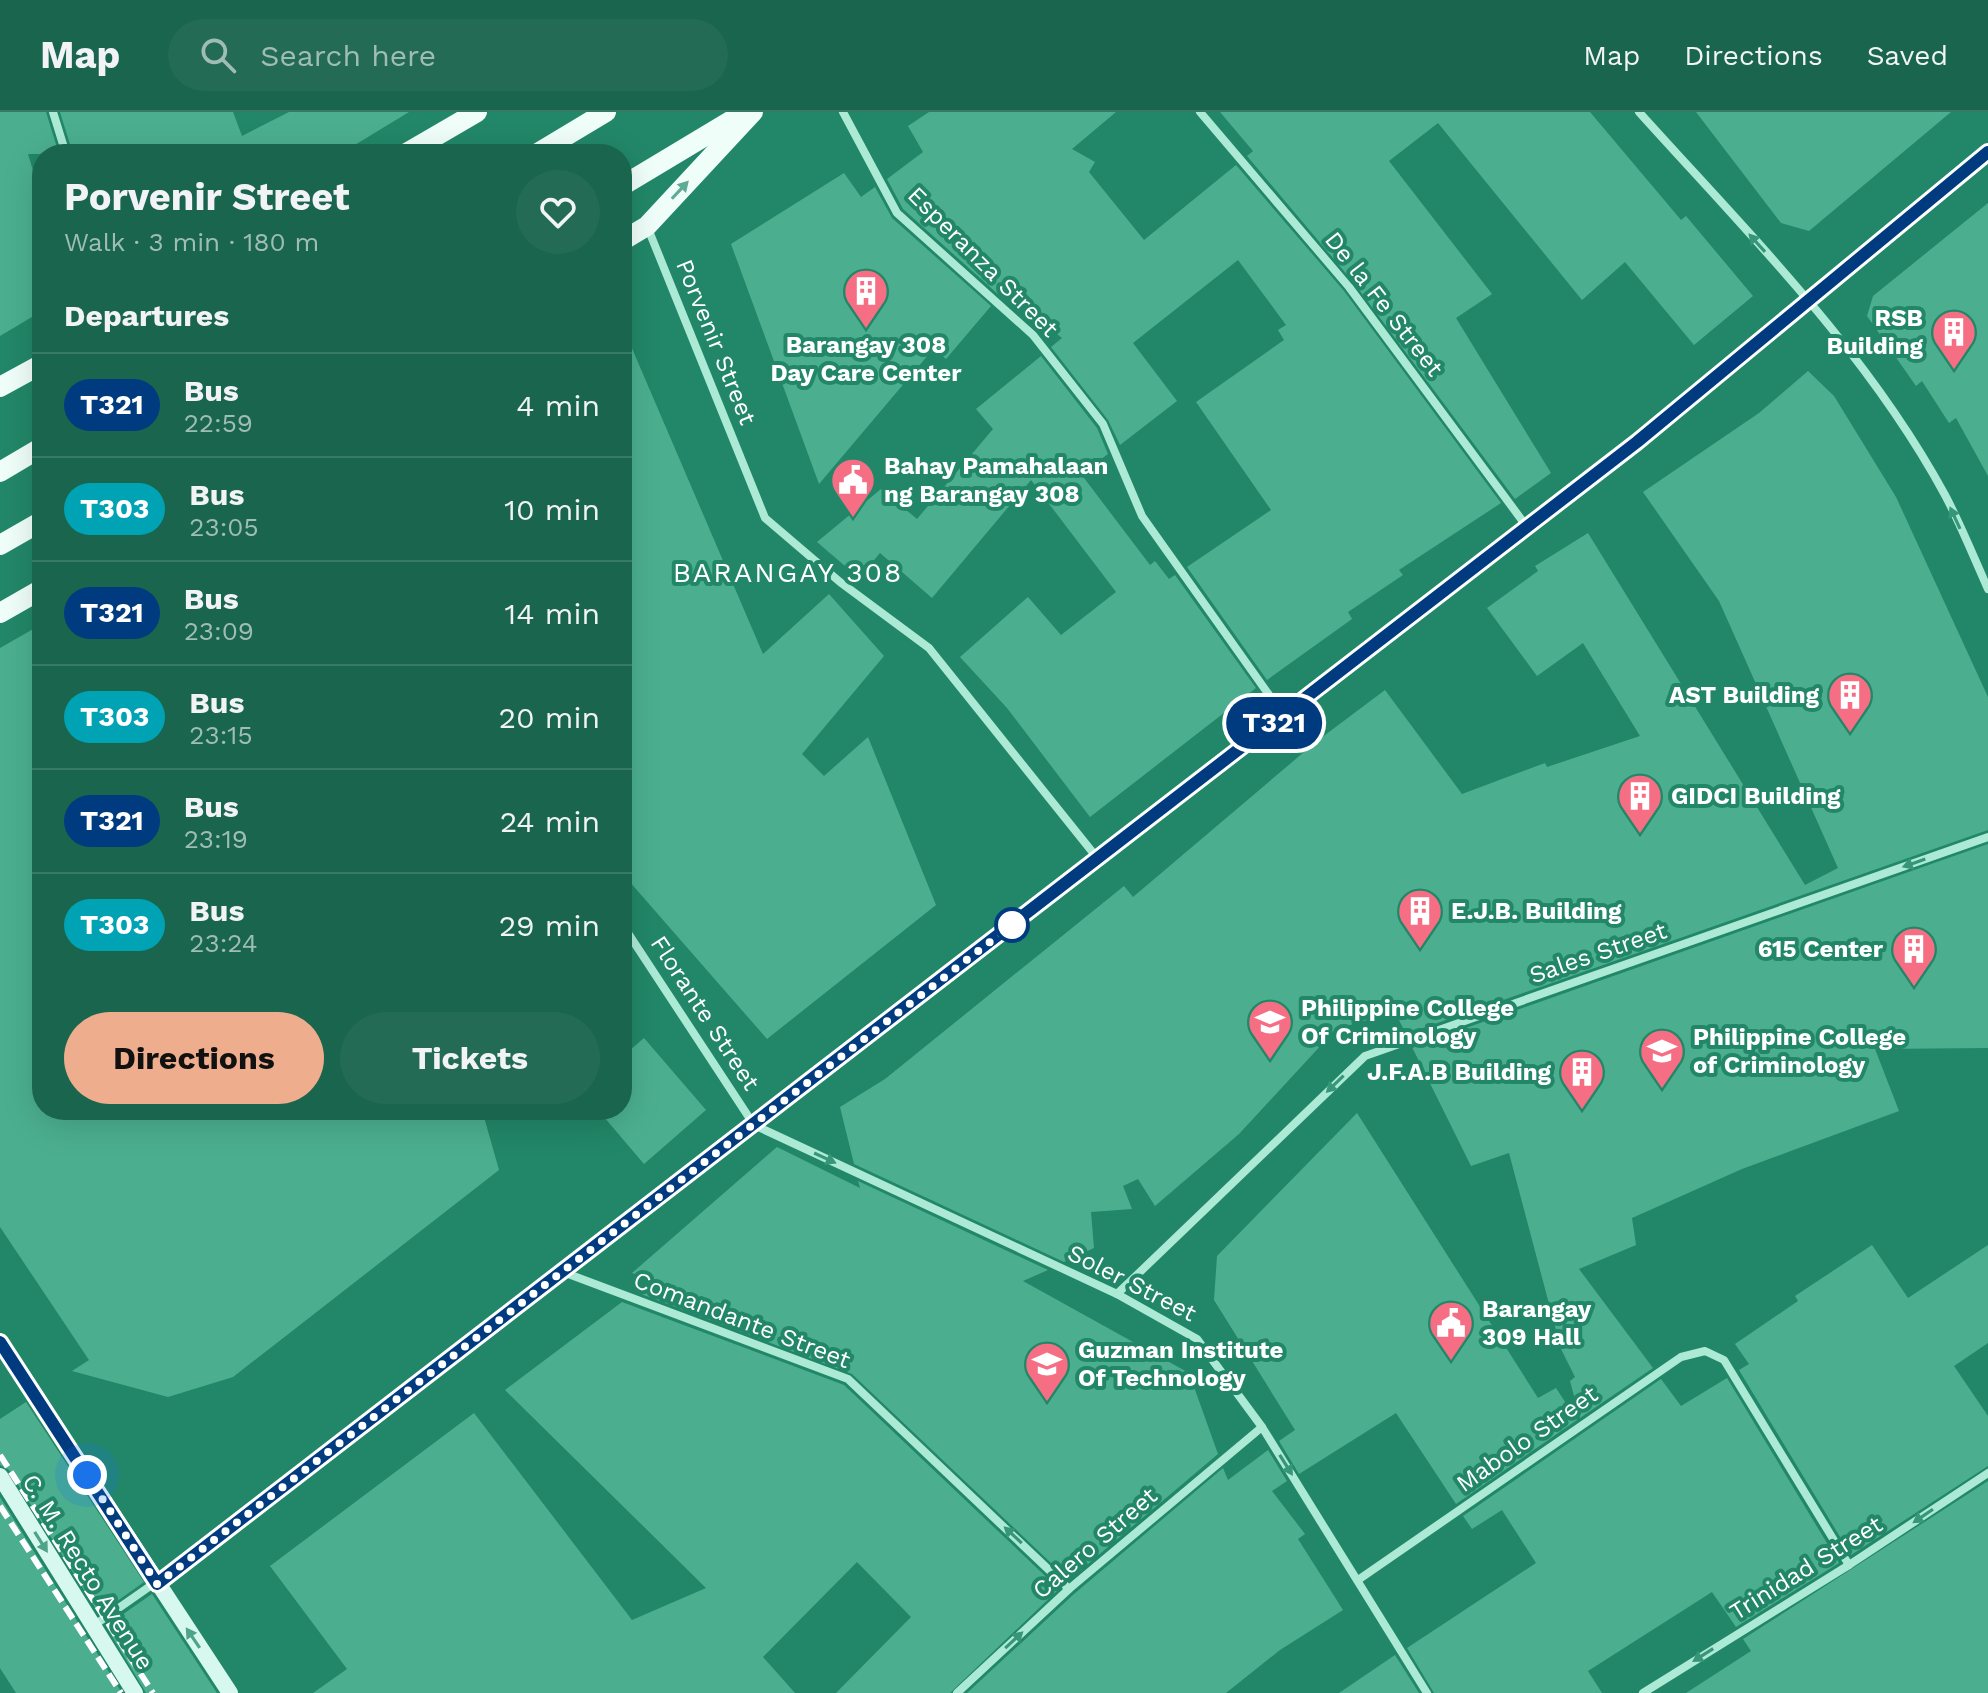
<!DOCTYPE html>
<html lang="en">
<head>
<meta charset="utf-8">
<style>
	:root { --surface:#1a654e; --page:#236b55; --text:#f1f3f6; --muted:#9fbdb6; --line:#387966; --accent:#eead8d }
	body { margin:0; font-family:"Work Sans",sans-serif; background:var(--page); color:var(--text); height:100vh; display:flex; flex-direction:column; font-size:30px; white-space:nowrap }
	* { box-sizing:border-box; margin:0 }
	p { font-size:26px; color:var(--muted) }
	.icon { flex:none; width:44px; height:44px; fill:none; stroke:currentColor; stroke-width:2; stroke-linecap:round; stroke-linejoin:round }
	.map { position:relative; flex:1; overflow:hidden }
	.details { position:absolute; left:32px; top:32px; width:600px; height:976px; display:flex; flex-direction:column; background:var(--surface); border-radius:32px; box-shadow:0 8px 32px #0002 }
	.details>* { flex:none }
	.badge { padding:0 16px; border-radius:26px; font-size:28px; line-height:52px }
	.you { position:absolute; width:40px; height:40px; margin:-20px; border:6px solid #fff; border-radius:50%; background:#1a73e8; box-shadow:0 0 0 12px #1a73e833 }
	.map>.badge { position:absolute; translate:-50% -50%; box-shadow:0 0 0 4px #fff }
	h2 { padding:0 32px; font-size:30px; line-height:72px }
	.round { display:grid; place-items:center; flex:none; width:84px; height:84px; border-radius:42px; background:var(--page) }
	.summary { display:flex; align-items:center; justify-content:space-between; height:136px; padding:0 32px }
	h1 { font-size:38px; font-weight:700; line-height:60px }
	.primary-button { display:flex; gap:16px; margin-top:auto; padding:16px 32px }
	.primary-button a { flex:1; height:92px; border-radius:48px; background:var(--accent); color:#111; font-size:32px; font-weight:700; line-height:92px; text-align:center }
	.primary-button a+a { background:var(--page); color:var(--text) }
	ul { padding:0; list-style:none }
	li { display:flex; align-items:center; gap:24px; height:104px; padding:0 32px; border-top:2px solid var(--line) }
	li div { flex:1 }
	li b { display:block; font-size:30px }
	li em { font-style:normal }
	li .badge { min-width:88px; font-weight:700; text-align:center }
	header { display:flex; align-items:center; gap:48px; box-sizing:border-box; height:112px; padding:0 40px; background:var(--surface); border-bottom:2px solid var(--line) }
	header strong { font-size:38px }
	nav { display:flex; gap:44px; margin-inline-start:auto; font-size:28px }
	.search { width:560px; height:72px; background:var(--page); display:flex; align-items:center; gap:20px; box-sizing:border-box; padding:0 28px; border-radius:44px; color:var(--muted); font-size:30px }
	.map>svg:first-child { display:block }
</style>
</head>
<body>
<header>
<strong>Map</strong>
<div class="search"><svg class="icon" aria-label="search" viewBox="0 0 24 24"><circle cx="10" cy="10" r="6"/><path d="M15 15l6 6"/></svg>Search here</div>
<nav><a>Map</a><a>Directions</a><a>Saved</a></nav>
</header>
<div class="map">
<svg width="1988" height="1581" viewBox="0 0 1988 1581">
	<rect width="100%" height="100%" fill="#228768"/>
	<g fill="#4baf8f">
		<polygon points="0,0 46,0 59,42 28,42 42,88 42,199 0,224"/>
		<polygon points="60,0 233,0 242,24 289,0 409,0 340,42 73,42"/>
		<polygon points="929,0 1116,0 1072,37 1095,50 1089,60 1144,128 1236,53 1344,179 1501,391 1399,458 1403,463 1348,500 1352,507 1267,568 1187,455 1271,398 1196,290 1284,228 1278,218 1286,213 1238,148 1133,231 1177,289 1120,333 1108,308 1051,235 1062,226 1003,180 1000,184 903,97 887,67 923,40 908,14"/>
		<polygon points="1220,0 1590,0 1681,108 1686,104 1753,184 1694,233 1625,150 1582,188 1438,11 1389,49 1492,182 1456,206 1551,361 1515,387 1354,171 1247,44 1253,39"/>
		<polygon points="1696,0 1951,0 1809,119 1781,111"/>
		<polygon points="844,61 861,85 875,75 892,106 991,194 946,247 934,236 819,372 731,132"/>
		<polygon points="1988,91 1988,364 1956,306 1949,311 1922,269 1916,274 1867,204 1873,184"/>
		<polygon points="622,213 763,542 829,482 884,544 802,642 824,664 868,625 936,793 767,927 622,761"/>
		<polygon points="1041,244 1097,316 1108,342 1081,362 1150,453 1155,449 1169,467 1175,463 1256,576 1090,705 1007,596 960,545 1028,485 1061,523 1116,480 1031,368 932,486 880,441 859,466 817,430 881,377 917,407 993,317 976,297"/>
		<polygon points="1808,259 1834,284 1896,385 1988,585 1988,718 1406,922 1395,900 1336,917 1239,1022 1155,1094 1138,1067 1123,1074 1132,1097 1091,1100 1094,1136 1064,1150 854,1052 840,995 885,967 1124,774 1133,785 1317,629 1385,578 1462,682 1545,651 1547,655 1640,624 1583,531 1537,564 1487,496 1538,459 1535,454 1588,421 1805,773 1838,756 1719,489 1643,380 1759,301"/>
		<polygon points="42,512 42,998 482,998 499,1058 233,1265 168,1285 72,1259 89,1248 0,1115 0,536"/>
		<polygon points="1988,732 1988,936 1875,937 1899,999 1742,1057 1632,1106 1636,1133 1579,1157 1653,1256 1580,1306 1570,1269 1575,1265 1561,1237 1509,1041 1471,1054 1412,935"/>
		<polygon points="644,926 706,998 644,1052 598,998 622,998 622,945"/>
		<polygon points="1357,1001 1538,1286 1556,1276 1577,1308 1456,1392 1396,1301 1299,1362 1279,1329 1295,1318 1214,1188 1217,1144"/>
		<polygon points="777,1035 860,1076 858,1069 1048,1158 1023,1169 1189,1261 1218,1342 1069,1468 852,1262 636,1180 651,1168 632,1161"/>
		<polygon points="1872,1133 1908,1186 1988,1133 1988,1231 1954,1254 1988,1304 1988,1354 1851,1443 1739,1258 1749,1252 1735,1232 1798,1189 1795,1184"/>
		<polygon points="622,1190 844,1273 1059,1477 950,1581 836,1581 911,1505 857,1450 763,1545 795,1581 313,1581 347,1557 270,1454 474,1301 632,1508 706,1476 505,1278"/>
		<polygon points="1727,1266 1839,1451 1736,1515 1712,1480 1588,1559 1602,1581 1434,1581 1407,1536 1536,1451 1502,1398 1472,1417 1463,1404 1661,1267 1681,1294"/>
		<polygon points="26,1290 144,1470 99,1502 9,1358 0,1353 0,1307"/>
		<polygon points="1268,1338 1287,1369 1272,1379 1305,1422 1298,1427 1343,1498 1280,1538 1226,1581 967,1581 1074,1482 1223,1356 1228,1368"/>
		<polygon points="1988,1369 1988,1581 1686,1581 1751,1539 1743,1527"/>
		<polygon points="0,1385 122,1581 16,1581 0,1556"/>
		<polygon points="152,1482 217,1581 146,1581 106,1514"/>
		<polygon points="1395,1543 1419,1581 1339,1581"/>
	</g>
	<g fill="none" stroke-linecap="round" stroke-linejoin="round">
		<g stroke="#acead6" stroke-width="8">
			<polyline points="53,0 66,42"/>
			<polyline points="843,0 897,101 1033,223 1103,312 1142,404 1284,604"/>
			<polyline points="1200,0 1349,175 1527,415"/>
			<path d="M1639,0C1748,121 1867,239 1945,383C1961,413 1974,446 1988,477"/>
			<polyline points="647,114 765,406 840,470 929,536 1098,747"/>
			<polyline points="622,812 754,1013"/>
			<polyline points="754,1013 1117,1182 1197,1227 1262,1315 1427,1581"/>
			<polyline points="563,1160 848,1267 1069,1477"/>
			<polyline points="1117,1182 1365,944 1988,725"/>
			<polyline points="1358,1468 1681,1245 1705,1239 1724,1248 1849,1453"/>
			<polyline points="93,1514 209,1433 1637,330 1988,40"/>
			<polyline points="957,1581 1069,1477 1262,1315"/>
			<polyline points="1643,1581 1849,1453 1988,1361"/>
		</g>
		<g stroke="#d7f8ee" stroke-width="16">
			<polyline points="0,1230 230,1581"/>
			<polyline points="0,1364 135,1581"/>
		</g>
		<g stroke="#f0fefa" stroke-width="20">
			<polyline points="405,42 477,0"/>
			<polyline points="536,42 606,0"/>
			<polyline points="622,74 742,2"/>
			<polyline points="622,129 647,114 753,0"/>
			<polyline points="0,275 42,252"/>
			<polyline points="0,360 42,335"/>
			<polyline points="0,433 42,409"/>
			<polyline points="0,501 42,477"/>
		</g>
		<g stroke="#fff" stroke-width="6" stroke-dasharray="14 6" stroke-linecap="butt">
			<polyline points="0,1343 153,1581"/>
			<polyline points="0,1394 121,1581"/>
		</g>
	</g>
	<defs><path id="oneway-solid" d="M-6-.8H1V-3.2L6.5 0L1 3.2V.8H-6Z" transform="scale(2)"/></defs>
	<use fill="#60ab94" href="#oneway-solid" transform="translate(680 78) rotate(-47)"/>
	<g fill="#379678">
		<use href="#oneway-solid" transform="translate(1757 131) rotate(-132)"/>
		<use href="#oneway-solid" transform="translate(1955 406) rotate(-115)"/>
		<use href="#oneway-solid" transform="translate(1914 751) rotate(161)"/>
		<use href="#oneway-solid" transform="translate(1335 972) rotate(136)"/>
		<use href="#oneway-solid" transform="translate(825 1046) rotate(25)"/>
		<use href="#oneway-solid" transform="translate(1286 1353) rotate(58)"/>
		<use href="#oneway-solid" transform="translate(1923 1404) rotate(146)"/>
		<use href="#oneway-solid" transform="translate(1013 1423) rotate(-137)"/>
		<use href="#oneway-solid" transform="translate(1014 1528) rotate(-43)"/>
		<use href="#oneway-solid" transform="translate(1703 1543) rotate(148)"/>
	</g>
	<g fill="#4fa38a">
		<use href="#oneway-solid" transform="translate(41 1430) rotate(58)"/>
		<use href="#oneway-solid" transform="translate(193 1526) rotate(-124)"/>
	</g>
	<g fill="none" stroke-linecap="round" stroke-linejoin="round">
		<g stroke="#fff" stroke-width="18">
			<polyline id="line" points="0,1230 157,1472 1637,330 1988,40"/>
		</g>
		<use href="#line" stroke="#003b80" stroke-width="12"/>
		<polyline stroke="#fff" stroke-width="8" stroke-dasharray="0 14.4" points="87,1363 157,1472 1012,813"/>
	</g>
	<defs>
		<g id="building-pin" transform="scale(2.3)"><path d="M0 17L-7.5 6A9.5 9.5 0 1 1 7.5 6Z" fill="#f66e84" stroke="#228768"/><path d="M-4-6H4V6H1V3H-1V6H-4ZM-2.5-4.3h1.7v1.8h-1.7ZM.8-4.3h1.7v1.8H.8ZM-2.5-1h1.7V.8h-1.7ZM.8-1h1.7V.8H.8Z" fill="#fff"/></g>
		<g id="civic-pin" transform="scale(2.3)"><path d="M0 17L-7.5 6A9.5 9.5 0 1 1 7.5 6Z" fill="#f66e84" stroke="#228768"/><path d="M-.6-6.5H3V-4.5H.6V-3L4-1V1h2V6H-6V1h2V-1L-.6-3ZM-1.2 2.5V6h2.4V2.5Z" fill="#fff"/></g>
		<g id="university-pin" transform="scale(2.3)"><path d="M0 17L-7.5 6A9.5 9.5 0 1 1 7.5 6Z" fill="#f66e84" stroke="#228768"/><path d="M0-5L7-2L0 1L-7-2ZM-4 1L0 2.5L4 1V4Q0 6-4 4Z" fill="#fff"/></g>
		<g id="school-pin" transform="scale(2.3)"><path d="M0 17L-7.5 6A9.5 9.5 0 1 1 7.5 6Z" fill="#f66e84" stroke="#228768"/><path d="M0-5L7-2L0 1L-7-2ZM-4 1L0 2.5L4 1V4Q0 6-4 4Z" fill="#fff"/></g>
	</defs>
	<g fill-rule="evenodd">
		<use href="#building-pin" x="866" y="179"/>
		<use href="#building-pin" x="1954" y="220"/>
		<use href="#civic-pin" x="853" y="368"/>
		<use href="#building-pin" x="1850" y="583"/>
		<use href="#building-pin" x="1640" y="684"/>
		<use href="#building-pin" x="1420" y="799"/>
		<use href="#building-pin" x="1914" y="837"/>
		<use href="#university-pin" x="1270" y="910"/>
		<use href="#university-pin" x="1662" y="939"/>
		<use href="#building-pin" x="1582" y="960"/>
		<use href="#civic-pin" x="1451" y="1211"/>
		<use href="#school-pin" x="1047" y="1252"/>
	</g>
	<circle fill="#fff" stroke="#003b80" stroke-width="4" cx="1012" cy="813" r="16"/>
	<g text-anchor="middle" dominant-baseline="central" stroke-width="8" stroke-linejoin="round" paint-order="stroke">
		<g font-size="24" fill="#fff" stroke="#228768">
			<text transform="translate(983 150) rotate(45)">Esperanza Street</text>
			<text transform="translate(1384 192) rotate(52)">De la Fe Street</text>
			<text transform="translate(716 230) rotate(68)">Porvenir Street</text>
			<text transform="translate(1598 841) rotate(-19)">Sales Street</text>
			<text transform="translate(705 901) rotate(57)">Florante Street</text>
			<text transform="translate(1132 1171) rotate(27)">Soler Street</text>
			<text transform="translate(742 1208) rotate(21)">Comandante Street</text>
			<text transform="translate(1527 1327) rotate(-35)">Mabolo Street</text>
			<text transform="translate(1095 1431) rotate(-41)">Calero Street</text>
			<text transform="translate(1806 1456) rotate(-32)">Trinidad Street</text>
			<text transform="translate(88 1460) rotate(58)">C. M. Recto Avenue</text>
		</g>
		<g font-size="24" font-weight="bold" fill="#fff" stroke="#228768" text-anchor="start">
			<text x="1923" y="206" text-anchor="end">RSB<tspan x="1923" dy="28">Building</tspan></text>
			<text x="866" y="233" text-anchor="middle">Barangay 308<tspan x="866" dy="28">Day Care Center</tspan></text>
			<text x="884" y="354">Bahay Pamahalaan<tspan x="884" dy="28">ng Barangay 308</tspan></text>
			<text x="1819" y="583" text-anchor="end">AST Building</text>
			<text x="1671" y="684">GIDCI Building</text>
			<text x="1451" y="799">E.J.B. Building</text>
			<text x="1883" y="837" text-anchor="end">615 Center</text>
			<text x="1301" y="896">Philippine College<tspan x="1301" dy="28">Of Criminology</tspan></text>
			<text x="1693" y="925">Philippine College<tspan x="1693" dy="28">of Criminology</tspan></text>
			<text x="1551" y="960" text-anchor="end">J.F.A.B Building</text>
			<text x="1482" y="1197">Barangay<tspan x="1482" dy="28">309 Hall</tspan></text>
			<text x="1078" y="1238">Guzman Institute<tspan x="1078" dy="28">Of Technology</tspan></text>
		</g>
		<g font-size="28" letter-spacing="2" fill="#fff" stroke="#228768">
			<text x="788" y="460">BARANGAY 308</text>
		</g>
	</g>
</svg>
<div class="you" style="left:87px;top:1363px"></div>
<b class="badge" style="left:1274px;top:611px;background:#003b80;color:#fff">T321</b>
<section class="details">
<div class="summary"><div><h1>Porvenir Street</h1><p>Walk · 3 min · 180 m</p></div><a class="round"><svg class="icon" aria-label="heart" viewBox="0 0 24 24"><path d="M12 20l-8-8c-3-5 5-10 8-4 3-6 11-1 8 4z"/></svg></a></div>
<h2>Departures</h2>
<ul>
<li><span class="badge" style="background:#003b80;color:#fff">T321</span><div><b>Bus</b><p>22:59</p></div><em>4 min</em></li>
<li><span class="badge" style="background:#00a3b4;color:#fff">T303</span><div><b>Bus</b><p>23:05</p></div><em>10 min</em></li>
<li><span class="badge" style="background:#003b80;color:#fff">T321</span><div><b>Bus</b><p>23:09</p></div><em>14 min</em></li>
<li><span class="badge" style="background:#00a3b4;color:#fff">T303</span><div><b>Bus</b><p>23:15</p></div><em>20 min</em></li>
<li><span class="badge" style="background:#003b80;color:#fff">T321</span><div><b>Bus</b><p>23:19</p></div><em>24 min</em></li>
<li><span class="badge" style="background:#00a3b4;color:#fff">T303</span><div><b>Bus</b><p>23:24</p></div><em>29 min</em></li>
</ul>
<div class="primary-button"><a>Directions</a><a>Tickets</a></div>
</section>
</div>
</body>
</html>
